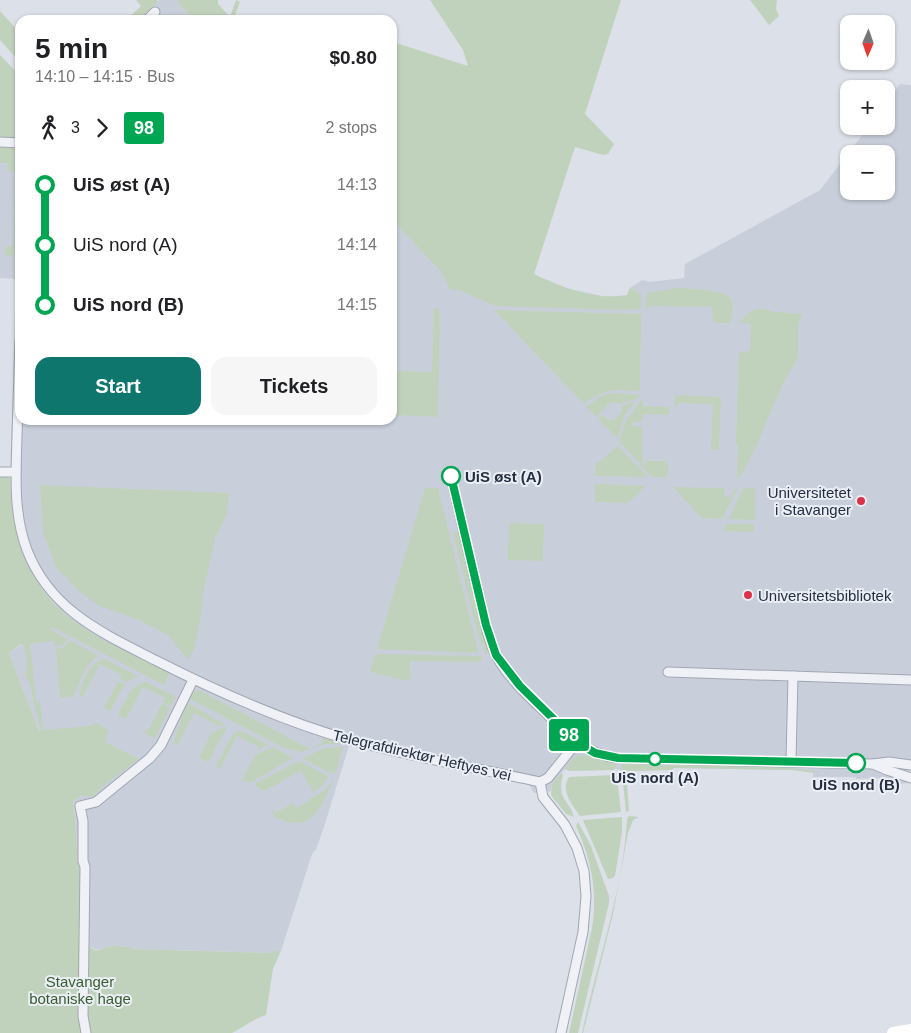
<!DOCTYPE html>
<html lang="en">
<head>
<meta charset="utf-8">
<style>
	:root { --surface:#fff; --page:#f6f6f6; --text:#202124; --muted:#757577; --accent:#0f766e }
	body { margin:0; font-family:Helvetica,sans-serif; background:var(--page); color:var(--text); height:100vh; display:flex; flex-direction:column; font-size:19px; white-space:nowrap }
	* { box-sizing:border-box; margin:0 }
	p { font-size:16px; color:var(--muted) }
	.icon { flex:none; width:28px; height:28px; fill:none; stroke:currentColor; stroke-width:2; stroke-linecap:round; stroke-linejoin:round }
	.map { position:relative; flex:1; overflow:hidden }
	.side { position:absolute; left:15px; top:15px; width:382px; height:410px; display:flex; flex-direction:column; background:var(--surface); border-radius:15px; box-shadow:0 1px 4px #0004 }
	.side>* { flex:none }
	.badge { padding:0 10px; border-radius:4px; font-size:18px; line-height:32px }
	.needle { width:32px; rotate:182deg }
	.controls { position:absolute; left:840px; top:15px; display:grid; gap:10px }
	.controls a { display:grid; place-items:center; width:55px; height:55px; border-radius:10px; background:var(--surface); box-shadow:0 1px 4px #0004; font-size:25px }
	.map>.badge { position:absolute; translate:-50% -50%; box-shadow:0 0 0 2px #fff }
	.legs { display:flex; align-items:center; gap:8px; height:55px; padding:0 20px; font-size:16px }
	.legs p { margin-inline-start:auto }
	.head { display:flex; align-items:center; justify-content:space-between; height:85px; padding:0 20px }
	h1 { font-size:28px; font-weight:700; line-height:38px }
	.cta { display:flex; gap:10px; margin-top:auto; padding:10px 20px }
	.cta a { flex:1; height:58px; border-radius:15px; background:var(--accent); color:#fff; font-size:20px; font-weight:700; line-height:58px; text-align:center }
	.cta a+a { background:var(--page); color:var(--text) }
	ul { padding:0 20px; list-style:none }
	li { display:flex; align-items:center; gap:18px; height:60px; font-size:19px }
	li i { display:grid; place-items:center; width:8px; height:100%; margin:0 6px; background:currentColor }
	li i::after { content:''; width:12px; height:12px; margin:-6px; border:4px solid; border-radius:50%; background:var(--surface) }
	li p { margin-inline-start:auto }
	li:first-child i { background:linear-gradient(#0000 50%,currentColor 0) }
	li:last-child i { background:linear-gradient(currentColor 50%,#0000 0) }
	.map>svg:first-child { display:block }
</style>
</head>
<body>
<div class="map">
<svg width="911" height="1033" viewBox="0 0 911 1033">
	<rect width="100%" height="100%" fill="#dce0e8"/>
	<g fill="#c9cfda" fill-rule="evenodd">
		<polygon points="159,0 177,0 181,6 193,20 138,20"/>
		<path d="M900,84L911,85V763L907,783L901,784L898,782L878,778L856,779V777H813V772L793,770L674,768L671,770L626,771L615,769L570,771L565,769L552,784L551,791L534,793L530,786L526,784L349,746L323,830L316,849L312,854L281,951H274V953L130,949V947L110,946L104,950L95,949L89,946L80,868L78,864L75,817L73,801L83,795L40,734L9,653L22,644L59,608L45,592L26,562L14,527L10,505V479L16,279L0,278V161L20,162V420H392L393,194L534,275L565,288L607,297L627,295L630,288L642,280L649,282L684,278L685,264L820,190L869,126H886V103ZM849,154H886V191H849Z"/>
	</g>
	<g fill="#c1d2bc" fill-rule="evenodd">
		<polygon points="136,0 157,0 158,2 138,20 126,20 141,6"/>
		<polygon points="177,0 218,0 218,4 230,17 236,0 240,2 234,18 239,20 193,20 181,6"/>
		<path d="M430,0H621L585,114L614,144L608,154L603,155L575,147L534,274C561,287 596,301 627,295L630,288H631L636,292L641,293V308L631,310L495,306L459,290H451L441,272L393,220V42L468,66L463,50Z"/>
		<polygon points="750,0 777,0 776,9 779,16 769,25"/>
		<polygon points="0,11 20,33 20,62 0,40"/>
		<polygon points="0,55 20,76 20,137 17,138 0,139"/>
		<polygon points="0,145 17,149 20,154 17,248 16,253 10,257 5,254 5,247 13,246 16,172 8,171 8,163 0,163"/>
		<path d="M678,288C688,288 727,290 731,299C734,306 732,316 730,323H717L713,321L712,307L654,306L645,308L647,293Z"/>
		<polygon points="434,308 439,308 440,319 438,417 393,415 393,371 432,372"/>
		<polygon points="762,308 775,312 802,314 798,325 798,358 782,385 757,445 742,474 737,479 738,444 736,443 739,352 750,351 751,324 740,323 740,321 751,311"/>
		<path d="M494,310L641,314L640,391C615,390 604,388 584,404Z"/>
		<polygon points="611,393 640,395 638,398 621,404 614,402 607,405 597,417 586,407 601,396"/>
		<polygon points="675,395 721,397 719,449 711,450 713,404 678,403 677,407 674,407"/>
		<polygon points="642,398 643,406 669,407 669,415 643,414 642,422 632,422 632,426 642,426 643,465 645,465 645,461 665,461 665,463 668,463 667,477 652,477 619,441 626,421"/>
		<polygon points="635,402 625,415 617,438 598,419 603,415 607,420 613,420 621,413 622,406"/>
		<polygon points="618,446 647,476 646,477 595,476 596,463 598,463"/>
		<path d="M0,475L7,476L10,479C11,539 30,592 82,627C109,645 141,658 170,673L164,685L52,627L51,630L68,639L64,644L55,647L54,641L30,644L36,701H40L43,730L89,726L97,723L109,731L105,742L139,759L102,787L94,796L89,797L83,795L73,801L75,817L78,864L82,874L88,945C98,955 102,948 112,946C117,945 124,947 130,947V949L273,953L274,951H281L273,969L266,1015L256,1019L232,1033H0ZM21,644L24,646L27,659L25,675L31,688L33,700L41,731H39L9,653Z"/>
		<polygon points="595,484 645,486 645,487 628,503 595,502"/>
		<polygon points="40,485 229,493 227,514 215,538 203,593 201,617 194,649 188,660 168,635 137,619 99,606 79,591 56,567 43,532"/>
		<polygon points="673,487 724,488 724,497 730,497 735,489 737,489 722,519 702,518"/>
		<polygon points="425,488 438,488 478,651 476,653 377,649"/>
		<polygon points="743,488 755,488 755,520 729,519"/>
		<polygon points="509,523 544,524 543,561 508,560"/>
		<polygon points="726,524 754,524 754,532 723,531"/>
		<polygon points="458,531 483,630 488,647 486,656 477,631 453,533"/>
		<path d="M70,640L99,656C84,663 81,682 73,696L70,697L60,698L56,649L63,648Z"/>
		<polygon points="379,654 481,656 483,660 478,662 410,661 410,677 407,681 370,672 375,656"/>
		<path d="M105,659L138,676L126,682L120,679L121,675L100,664L83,696H80C80,684 91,660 105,659Z"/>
		<polygon points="118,681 125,684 110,711 104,708"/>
		<path d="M146,682L176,697L171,706L163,702L165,698L143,687L126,719L118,715C125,702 130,685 146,682Z"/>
		<polygon points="199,690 310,749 322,743 323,738 344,744 325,744 301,752 284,748 188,698 192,693"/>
		<polygon points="186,702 224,724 214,727 215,724 194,713 177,746 173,744 182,718 180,716"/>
		<polygon points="162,703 170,708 155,739 142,731 143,729 148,731"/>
		<polygon points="226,726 226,730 208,762 199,758 211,733"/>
		<polygon points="237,731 246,733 269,745 257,750 259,747 237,736 220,769 216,766 232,735"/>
		<polygon points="273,747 293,758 250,783 242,780 255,755"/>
		<polygon points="343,747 337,769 334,773 330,773 304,759 305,757 325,748"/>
		<path d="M579,755C590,754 604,762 616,764V767L613,770L570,771L565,769L572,759Z"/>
		<path d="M299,761L328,776C327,782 319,789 313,792L301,771L264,791L255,786L256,783Z"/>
		<polygon points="621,764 780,767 814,771 814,773 793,770 674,768 671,770 626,771 629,811 626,812"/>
		<path d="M561,773L563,775C556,800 570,800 574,817L566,814L551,795L552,784Z"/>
		<path d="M615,775L617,777L621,812L580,816C572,804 560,791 569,777Z"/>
		<polygon points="334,778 323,803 314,816 309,820 299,823 287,822 275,817 271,811 273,809 275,813 293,803 296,808 309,801 308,800 325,790"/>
		<path d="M629,816L639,817L633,820L628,833L613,914L583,1033H582C597,962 623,892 627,819Z"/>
		<polygon points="622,817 622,832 615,876 613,878 608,879 583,820"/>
		<path d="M578,822L591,846L609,896V903L578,1033H569L592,928C598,892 591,858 576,826Z"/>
	</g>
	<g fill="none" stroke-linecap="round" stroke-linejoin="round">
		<g stroke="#a1a7b2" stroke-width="11">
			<g id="street">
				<polyline points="147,20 155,12"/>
				<polyline points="0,142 20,143"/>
				<path d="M20,341C19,372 18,404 17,436C16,474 13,513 27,550C50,610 102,633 155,660C218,692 282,721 350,740C412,757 476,768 540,782L543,797L565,825L577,848L584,871L586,896L583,932L561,1033"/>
				<polyline points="0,472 16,472"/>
				<path d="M451,476C460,516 469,556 479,595C484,615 487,639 497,657C511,682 534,701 553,720C574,740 588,754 618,758L873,764L889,762L911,765"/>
				<polyline points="668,672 911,680"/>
				<polyline points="791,761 793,676"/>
				<polyline points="873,764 887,770 911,778"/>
				<polyline points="540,782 548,778 577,742"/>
				<polyline points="86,1033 83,1016 85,867 83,861 83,821 80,806 96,802 150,758 161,745 193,680"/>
			</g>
		</g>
		<use href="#street" stroke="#eff1f6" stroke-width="9"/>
		<polyline stroke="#fff" stroke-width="12" points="893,1033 911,1030"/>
	</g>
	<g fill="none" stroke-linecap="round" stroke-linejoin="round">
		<g stroke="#fff" stroke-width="11">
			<polyline id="line-1" points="451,476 486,625 496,655 520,686 577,742 595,753 618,758 856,763"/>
		</g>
		<use href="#line-1" stroke="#00a651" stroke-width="8"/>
	</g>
	<g fill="#fff" stroke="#00a651" stroke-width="2.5">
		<circle cx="451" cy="476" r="9"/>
		<circle cx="655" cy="759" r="6"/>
		<circle cx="856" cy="763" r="9"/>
	</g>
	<g fill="#db324a" stroke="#ebeff5" stroke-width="2">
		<circle cx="861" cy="501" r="5"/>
		<circle cx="748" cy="595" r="5"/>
	</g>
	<g text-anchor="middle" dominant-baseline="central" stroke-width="4" stroke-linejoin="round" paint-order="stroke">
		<g font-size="15" font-weight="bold" fill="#242e3f" stroke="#ebeff5">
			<text x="465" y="476" text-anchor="start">UiS øst (A)</text>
			<text x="655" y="777">UiS nord (A)</text>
			<text x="856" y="784">UiS nord (B)</text>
		</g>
		<g font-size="15" fill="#242e3f" stroke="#ebeff5" text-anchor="end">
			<text x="851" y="492">Universitetet<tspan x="851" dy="17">i Stavanger</tspan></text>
			<text x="758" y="595" text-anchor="start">Universitetsbibliotek</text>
		</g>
		<g font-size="15" fill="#242e3f" stroke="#ebeff5">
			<text transform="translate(422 755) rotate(13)">Telegrafdirektør Heftyes vei</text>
		</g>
		<g font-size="15" fill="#385c30" stroke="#ebeff5">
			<text x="80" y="981">Stavanger<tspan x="80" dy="17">botaniske hage</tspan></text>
		</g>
	</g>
</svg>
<div class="controls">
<a><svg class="needle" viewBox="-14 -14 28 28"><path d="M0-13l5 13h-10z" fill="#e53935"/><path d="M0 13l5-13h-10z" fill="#757577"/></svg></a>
<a>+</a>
<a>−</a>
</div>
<b class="badge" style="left:569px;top:735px;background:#00a651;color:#fff">98</b>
<section class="side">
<div class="head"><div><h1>5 min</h1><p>14:10 – 14:15 · Bus</p></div><b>$0.80</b></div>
<div class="legs"><svg class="icon" aria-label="walk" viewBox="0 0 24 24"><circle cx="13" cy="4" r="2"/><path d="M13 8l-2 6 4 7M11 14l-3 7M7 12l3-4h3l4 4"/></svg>3<svg class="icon" aria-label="forward" viewBox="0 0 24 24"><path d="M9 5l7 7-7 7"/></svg><b class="badge" style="background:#00a651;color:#fff">98</b><p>2 stops</p></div>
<ul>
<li><i style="color:#00a651"></i><b>UiS øst (A)</b><p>14:13</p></li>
<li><i style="color:#00a651"></i><span>UiS nord (A)</span><p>14:14</p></li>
<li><i style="color:#00a651"></i><b>UiS nord (B)</b><p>14:15</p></li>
</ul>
<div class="cta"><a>Start</a><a>Tickets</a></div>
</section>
</div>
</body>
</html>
